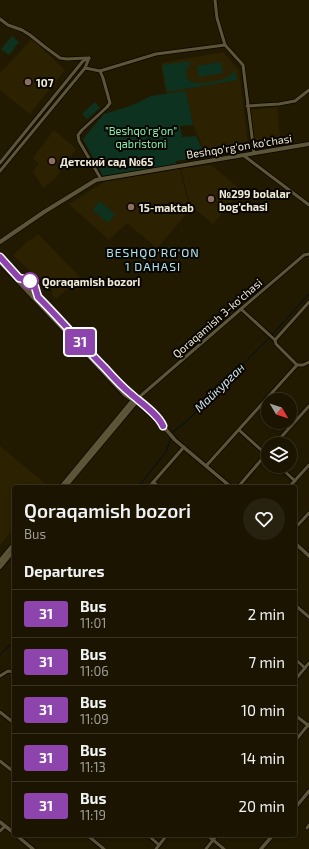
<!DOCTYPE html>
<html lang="en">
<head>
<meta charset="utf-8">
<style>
	:root { --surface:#1a1400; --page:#27210f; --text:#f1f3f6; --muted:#9f9e99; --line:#383322 }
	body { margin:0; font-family:"Exo 2",sans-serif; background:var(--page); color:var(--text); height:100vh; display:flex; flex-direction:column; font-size:15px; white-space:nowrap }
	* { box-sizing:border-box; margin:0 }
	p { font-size:13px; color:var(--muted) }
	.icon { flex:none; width:22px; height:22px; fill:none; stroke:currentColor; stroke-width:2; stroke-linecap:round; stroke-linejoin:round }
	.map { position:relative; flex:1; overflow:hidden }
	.sheet { position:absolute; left:12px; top:485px; width:285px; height:352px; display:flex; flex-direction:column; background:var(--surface); border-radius:4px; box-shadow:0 2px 6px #0003,0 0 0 1px var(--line) }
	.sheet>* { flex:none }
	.badge { padding:0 8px; border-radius:3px; font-size:14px; line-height:26px }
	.needle { width:26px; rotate:129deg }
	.tools { position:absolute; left:261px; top:393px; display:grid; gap:8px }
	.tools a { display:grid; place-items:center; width:36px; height:36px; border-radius:50%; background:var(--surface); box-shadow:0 2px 6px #0003,0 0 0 1px var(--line); font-size:20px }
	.map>.badge { position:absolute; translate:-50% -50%; box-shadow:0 0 0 2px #fff }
	h2 { padding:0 12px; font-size:15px; line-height:36px }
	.round { display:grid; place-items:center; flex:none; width:42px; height:42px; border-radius:21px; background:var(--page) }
	.headline { display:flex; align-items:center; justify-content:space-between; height:68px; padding:0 12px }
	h1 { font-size:19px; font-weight:600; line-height:30px }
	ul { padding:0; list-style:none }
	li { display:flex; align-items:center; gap:12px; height:48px; padding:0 12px; border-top:1px solid var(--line) }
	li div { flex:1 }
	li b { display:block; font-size:15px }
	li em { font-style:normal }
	li .badge { min-width:44px; font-weight:700; text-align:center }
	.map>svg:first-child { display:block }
</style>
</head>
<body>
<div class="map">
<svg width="309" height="849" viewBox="0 0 309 849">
	<rect width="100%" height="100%" fill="#221a00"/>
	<g fill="#2c2100">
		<polygon points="32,39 65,70 30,114 0,90 0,73"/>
		<polygon points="223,52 239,70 248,143 204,150 193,125 186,92 166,94 161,63"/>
		<polygon points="277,107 281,144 255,147 251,110"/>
		<polygon points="54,130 76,149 56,178 43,188 33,172 39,164 33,158"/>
		<polygon points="211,165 241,190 213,224 195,209 191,209 181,169"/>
		<polygon points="180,169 190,210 157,248 127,223 109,240 69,204 104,182"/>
		<polygon points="38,234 80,277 56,299 51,294 53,291 38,276 36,277 13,255 28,241 34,238"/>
		<polygon points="0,446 48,486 47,487 14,487 14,528 0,545"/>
	</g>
	<g fill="#0d321f">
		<polygon points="12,36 19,42 9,55 1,49"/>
		<path d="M191,61L186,71C187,76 187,80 192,82C198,85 222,81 228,77C231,75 232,73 233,70L236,74L237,80L167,92L162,65Z"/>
		<polygon points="221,62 223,73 199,77 197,66"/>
		<polygon points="186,91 193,125 180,126 182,137 196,136 206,156 176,161 176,164 103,176 83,139 104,114 133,105 151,96"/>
		<polygon points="95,102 100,108 87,119 82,114"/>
		<polygon points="99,201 115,214 108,223 93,210"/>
	</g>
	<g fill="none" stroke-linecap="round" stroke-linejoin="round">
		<g stroke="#000d1c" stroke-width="1">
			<polyline points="272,335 309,294"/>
			<polyline points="172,435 174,431 188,420 270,337"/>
			<polyline points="138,487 166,452 171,438"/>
			<polyline points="0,655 14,641"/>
		</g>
		<g stroke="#0c0500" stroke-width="4.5">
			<g id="minor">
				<polyline points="215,0 217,18 225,45"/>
				<polyline points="0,19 8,25 22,30 30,35 45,47 60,58 67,59 87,58"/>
				<polyline points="85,68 100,71 156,54 225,45 243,65 254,153"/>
				<polyline points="100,71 103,78 110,103 107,107 82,130 78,135 79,141 101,179"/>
				<polyline points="247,106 279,104 295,101 309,90"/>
				<polyline points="243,155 309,205"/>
				<polyline points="0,163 83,61 89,58"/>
				<polyline points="0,171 85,68 89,58"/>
				<polyline points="241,309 275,340 276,344 297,365"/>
				<polyline points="275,340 309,302"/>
				<polyline points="297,365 303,365 309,362"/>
				<polyline points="137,399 241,309 304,255 309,254"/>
				<polyline points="239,430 268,456"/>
				<polyline points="275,444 309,406"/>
				<polyline points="206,466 297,365"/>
				<polyline points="279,466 295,481"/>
				<polyline points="153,482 159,487"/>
				<polyline points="149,487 184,447"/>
				<polyline points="238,487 268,452"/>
				<polyline points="289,487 309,465"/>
				<polyline points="295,528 309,513"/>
				<polyline points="295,605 309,617"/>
				<polyline points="295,659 305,668"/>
				<polyline points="0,676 8,671 14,672"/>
				<polyline points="295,680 309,663"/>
				<polyline points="0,712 14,723"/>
				<polyline points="295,715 309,726"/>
				<polyline points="295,741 309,724"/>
				<polyline points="0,761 14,772"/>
				<polyline points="307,828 309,825"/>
				<polyline points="0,831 5,826"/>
				<polyline points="87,835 104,849"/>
				<polyline points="148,835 159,845"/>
				<polyline points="207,835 224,849"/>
				<polyline points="156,849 167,835"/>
				<polyline points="206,849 217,835"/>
			</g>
		</g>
		<g stroke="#0c0500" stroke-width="5">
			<g id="tertiary">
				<path d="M137,399C145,405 159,416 163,426"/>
				<polyline points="136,402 163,426 175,440 231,487"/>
				<polyline points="295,543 309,556"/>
				<polyline points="295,808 309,791"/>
				<polyline points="0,822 14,833"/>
				<polyline points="16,835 33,849"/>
				<polyline points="261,849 273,835"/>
			</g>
		</g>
		<g stroke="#0c0500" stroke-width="5.5">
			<g id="secondary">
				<polyline points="0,242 44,212 96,180 309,144"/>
				<polyline points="0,257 91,354 120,384 137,399"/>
				<polyline points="0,262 124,394 136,402"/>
				<polyline points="61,487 133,400 135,400"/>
				<polyline points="65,487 137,401"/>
				<polyline points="0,561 14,544"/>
				<polyline points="0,567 14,550"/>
			</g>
		</g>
		<use href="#minor" stroke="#5d5538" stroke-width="3"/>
		<use href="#tertiary" stroke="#5d5538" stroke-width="3.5"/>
		<use href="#secondary" stroke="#5d5538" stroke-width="4"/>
	</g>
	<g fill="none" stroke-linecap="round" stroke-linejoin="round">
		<g stroke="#fff" stroke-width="9">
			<path id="line" d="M0,257L19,278L28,280L35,287L38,297C61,320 82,345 105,368C113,377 121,386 131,394C140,402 158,414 163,426"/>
		</g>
		<use href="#line" stroke="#8e44ad" stroke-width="6"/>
	</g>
	<g fill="#8d6e63" stroke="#090600" stroke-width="1.5">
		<circle cx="28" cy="82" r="4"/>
		<circle cx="52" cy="161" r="4"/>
		<circle cx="211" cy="199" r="4"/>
		<circle cx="131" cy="207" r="4"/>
	</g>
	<circle fill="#fff" stroke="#8e44ad" stroke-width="2" cx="30" cy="281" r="8"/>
	<g text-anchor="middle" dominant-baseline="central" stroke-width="4" stroke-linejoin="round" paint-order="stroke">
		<g font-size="11" font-weight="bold" fill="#eee9d8" stroke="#090600" text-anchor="start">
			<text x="36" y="82">107</text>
			<text x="60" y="161">Детский сад №65</text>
			<text x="219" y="193">№299 bolalar<tspan x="219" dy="13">bog'chasi</tspan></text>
			<text x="139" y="207">15-maktab</text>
		</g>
		<g font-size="11" fill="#82f0b2" stroke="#090600">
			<text x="141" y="130">"Beshqo'rg'on"<tspan x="141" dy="13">qabristoni</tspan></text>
		</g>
		<g font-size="11" fill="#eee9d8" stroke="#090600">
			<text transform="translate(239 146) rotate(-9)">Beshqo'rg'on ko'chasi</text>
			<text transform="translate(217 318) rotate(-41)">Qoraqamish 3-ko'chasi</text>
		</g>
		<g font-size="11" font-weight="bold" fill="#eee9d8" stroke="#090600" text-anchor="start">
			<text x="42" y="281">Qoraqamish bozori</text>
		</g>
		<g font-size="12" letter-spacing="1" fill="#aee3f6" stroke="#090600">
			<text x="153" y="252">BESHQO'RG'ON<tspan x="153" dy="14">1 DAHASI</tspan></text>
		</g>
		<g font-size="12" font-style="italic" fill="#d0e3f0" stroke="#090600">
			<text transform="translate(219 387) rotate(-44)">Майкурган</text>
		</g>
	</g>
</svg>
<div class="tools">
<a><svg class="needle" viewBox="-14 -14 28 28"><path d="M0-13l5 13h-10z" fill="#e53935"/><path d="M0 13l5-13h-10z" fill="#9f9e99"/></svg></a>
<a><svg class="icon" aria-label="layers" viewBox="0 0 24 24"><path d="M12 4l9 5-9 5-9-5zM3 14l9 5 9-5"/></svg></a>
</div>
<b class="badge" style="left:80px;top:342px;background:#8e44ad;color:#fff">31</b>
<section class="sheet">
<div class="headline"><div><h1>Qoraqamish bozori</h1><p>Bus</p></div><a class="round"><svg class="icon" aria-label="heart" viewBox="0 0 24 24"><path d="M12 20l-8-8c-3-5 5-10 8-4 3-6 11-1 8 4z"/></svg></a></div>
<h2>Departures</h2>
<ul>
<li><span class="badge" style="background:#8e44ad;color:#fff">31</span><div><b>Bus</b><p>11:01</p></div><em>2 min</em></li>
<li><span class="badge" style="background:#8e44ad;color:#fff">31</span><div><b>Bus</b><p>11:06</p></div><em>7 min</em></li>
<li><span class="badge" style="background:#8e44ad;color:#fff">31</span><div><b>Bus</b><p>11:09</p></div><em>10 min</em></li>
<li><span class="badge" style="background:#8e44ad;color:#fff">31</span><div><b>Bus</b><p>11:13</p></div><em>14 min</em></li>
<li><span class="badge" style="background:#8e44ad;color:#fff">31</span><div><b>Bus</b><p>11:19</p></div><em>20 min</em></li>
</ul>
</section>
</div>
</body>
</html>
